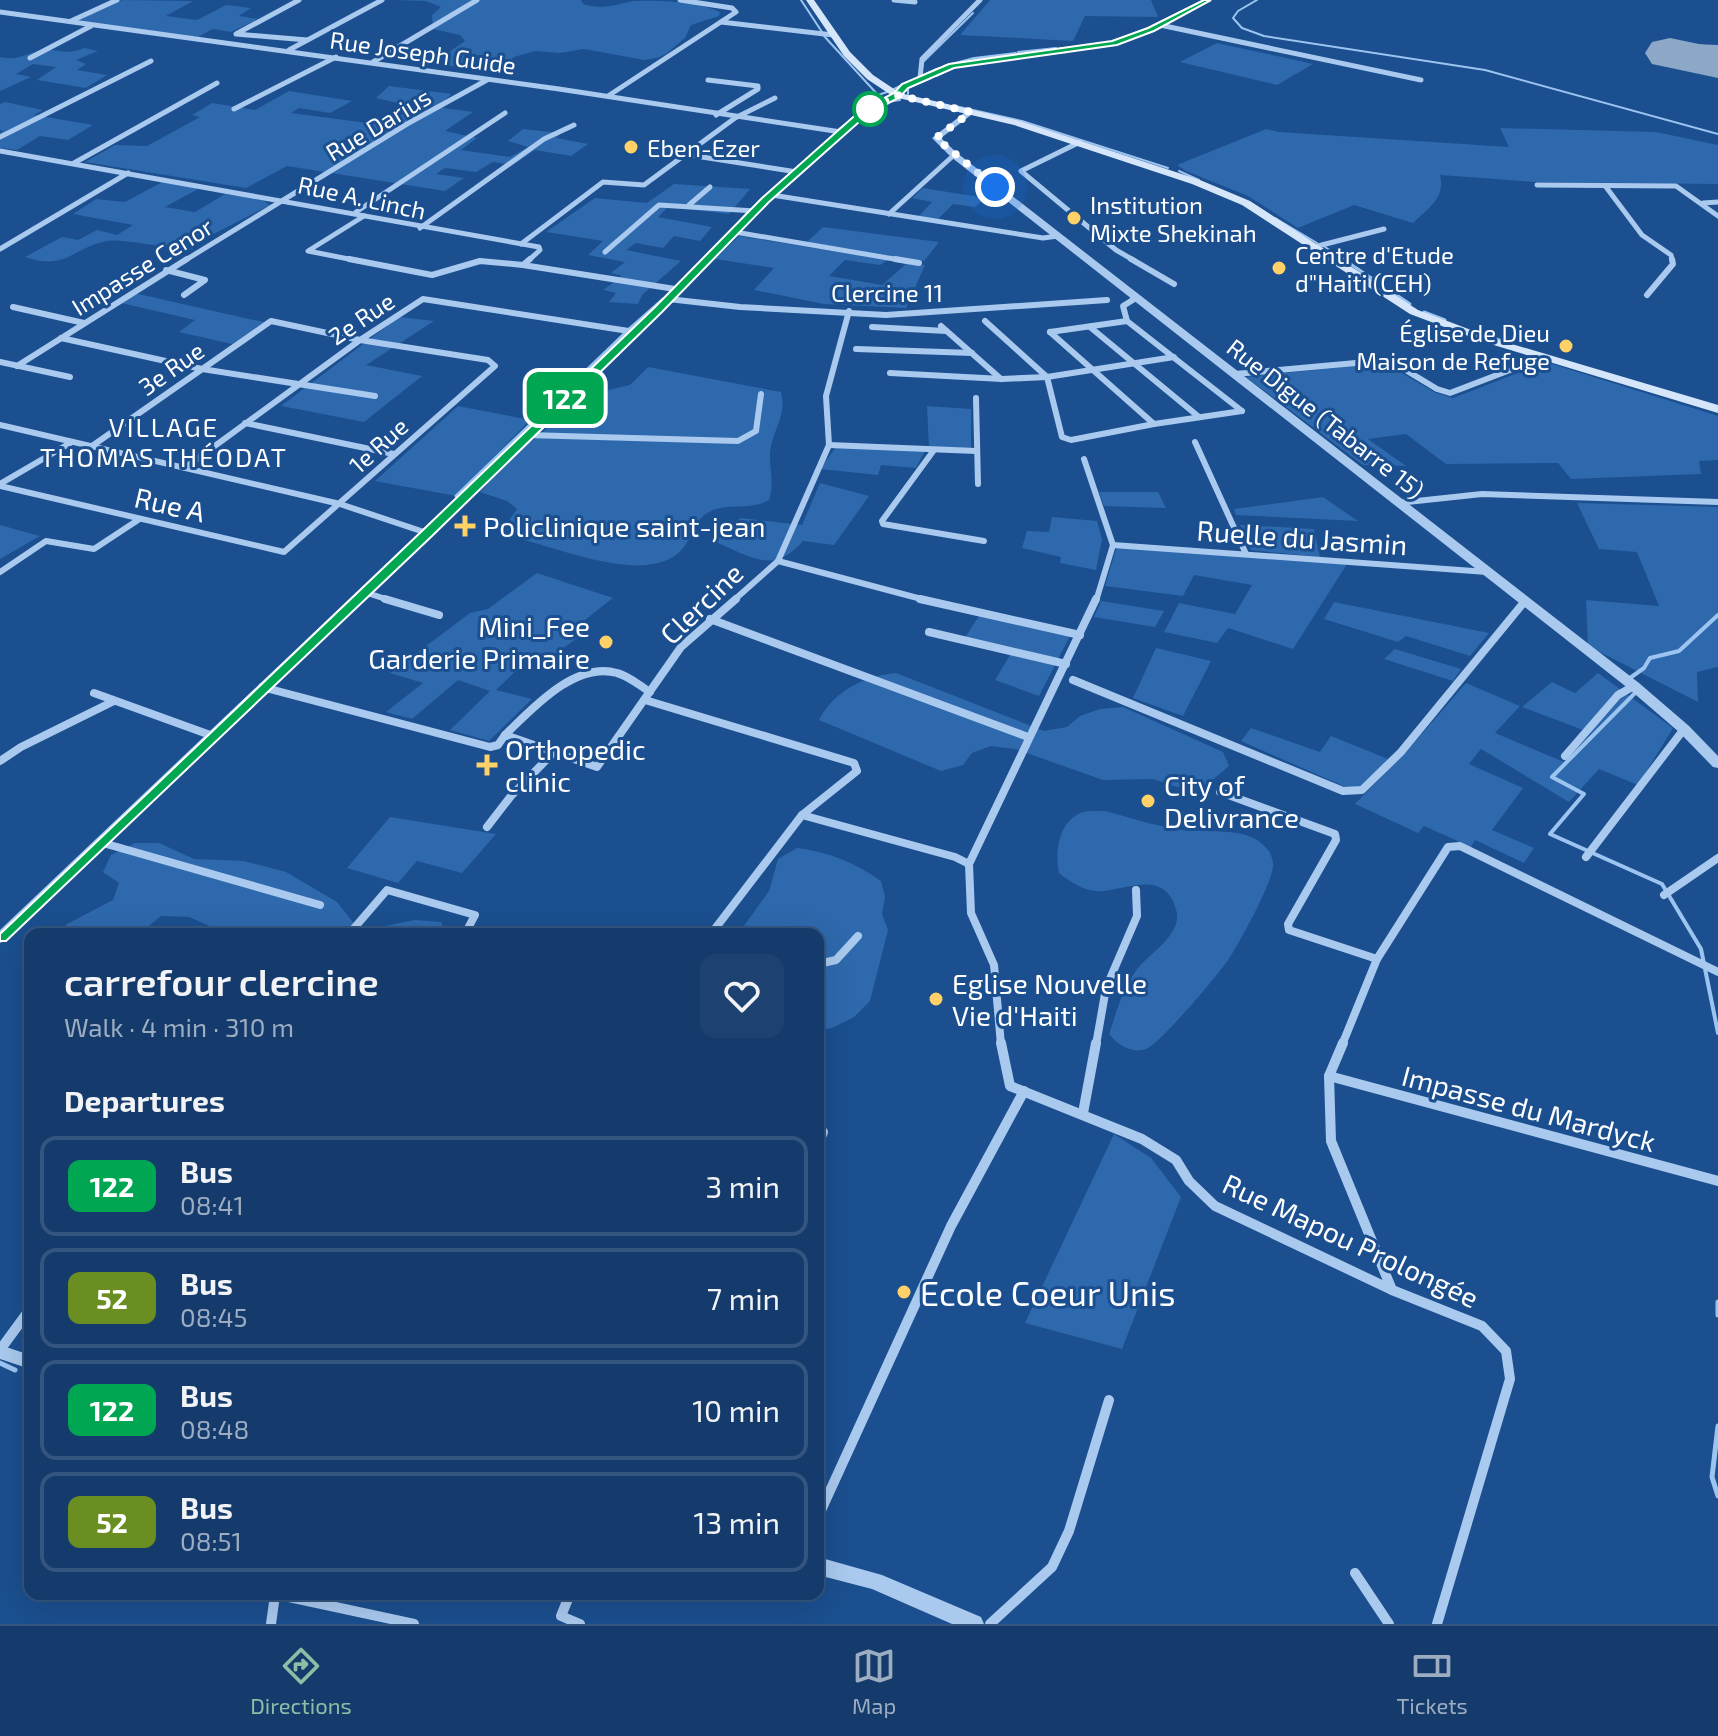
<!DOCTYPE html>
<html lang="en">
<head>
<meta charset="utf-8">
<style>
	:root { --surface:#143b6b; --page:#1d4271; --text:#f1f3f6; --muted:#9dadc1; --line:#33557e; --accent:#8abfa5 }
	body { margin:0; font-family:"Exo 2",sans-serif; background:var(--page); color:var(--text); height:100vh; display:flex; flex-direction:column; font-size:30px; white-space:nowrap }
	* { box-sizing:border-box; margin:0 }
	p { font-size:26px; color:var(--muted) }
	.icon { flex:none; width:44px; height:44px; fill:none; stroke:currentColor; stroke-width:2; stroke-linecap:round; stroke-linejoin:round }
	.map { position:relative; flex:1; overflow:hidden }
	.drawer { position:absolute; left:24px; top:928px; width:800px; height:672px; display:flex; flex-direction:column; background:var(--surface); border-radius:16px; box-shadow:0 8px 32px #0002,0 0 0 2px var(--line) }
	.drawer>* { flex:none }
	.badge { padding:0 16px; border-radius:12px; font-size:28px; line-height:52px }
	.you { position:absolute; width:40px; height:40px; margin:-20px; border:6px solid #fff; border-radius:50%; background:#1a73e8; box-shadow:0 0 0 12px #1a73e833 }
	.map>.badge { position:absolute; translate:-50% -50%; box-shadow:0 0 0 4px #fff }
	h2 { padding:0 40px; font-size:30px; line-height:72px }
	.round { display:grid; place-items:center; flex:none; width:84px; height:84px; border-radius:16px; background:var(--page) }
	.overview { display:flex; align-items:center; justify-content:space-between; height:136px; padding:0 40px }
	h1 { font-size:38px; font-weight:600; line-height:60px }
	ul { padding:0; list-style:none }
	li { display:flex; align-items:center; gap:24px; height:100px; margin:0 16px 12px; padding:0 24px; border:4px solid var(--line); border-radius:16px }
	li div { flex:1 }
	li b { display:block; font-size:30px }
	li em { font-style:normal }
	li .badge { min-width:88px; font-weight:700; text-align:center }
	.dock { display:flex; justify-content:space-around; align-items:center; height:112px; border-top:2px solid var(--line); background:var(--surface); font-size:22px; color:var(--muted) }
	.dock a { display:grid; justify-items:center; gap:4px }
	.dock .current { color:var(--accent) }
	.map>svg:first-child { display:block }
</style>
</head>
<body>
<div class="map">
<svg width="1718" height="1624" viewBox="0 0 1718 1624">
	<rect width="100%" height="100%" fill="#1b4f8f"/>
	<g fill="#2e69ad">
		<polygon points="122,0 193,1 166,16 197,20 226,5 251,8 239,16 258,19 231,32 213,29 198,37 76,21"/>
		<path d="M395,0H581L583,4C601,10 615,5 633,1C657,0 698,1 720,12L719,16L691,25L685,38L666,54L657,58L644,60L584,49L560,53L535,51L514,57L504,66L480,71L433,63L465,41L460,35L433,29L432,15L441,7L426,1Z"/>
		<polygon points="990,0 1151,0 1158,17 1085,16 1073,41 960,35"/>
		<polygon points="1217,43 1313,64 1277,85 1180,62"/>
		<path d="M84,48L98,51L76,60L86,64L77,70L107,75L86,88L37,80L56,67L33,64L16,74L31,77L0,91V57C18,61 22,55 38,51C55,46 64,57 84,48Z"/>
		<polygon points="389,86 452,94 437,107 473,112 445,131 477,138 461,150 510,157 528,147 508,141 523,129 561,133 556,138 588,144 571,156 535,150 513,165 493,162 476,172 445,168 436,174 464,178 445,191 287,166 246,188 85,162 115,145 147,146 200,117 192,115 212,103 255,110 289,91 352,101 330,113 299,108 291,113 383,125 415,107 376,98"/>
		<polygon points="5,102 43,110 34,115 93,125 68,140 40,136 17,150 0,148 0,133 3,131 0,130 0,104"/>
		<path d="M1500,128L1656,132L1718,145V184L1536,182L1440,175C1446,198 1428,208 1413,223L1354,205L1298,228L1248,196L1186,171L1177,165L1266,129L1279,132L1509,147Z"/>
		<path d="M164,181L198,189L165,207L195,212L225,194L261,199L270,205L198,242L189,251C170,249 122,238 107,241C71,248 67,271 25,257L62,237L78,240L97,230L117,235L133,225L73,214L96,199L125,202Z"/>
		<polygon points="674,184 750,189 729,214 668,207 658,217 712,227 700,241 674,236 663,248 636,243 626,250 681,261 642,295 638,304 609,302 616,293 603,290 622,276 611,273 625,262 588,255 603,241 546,232 595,198 647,203"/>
		<polygon points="923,188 985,198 975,207 953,204 938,219 919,216 932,202 912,198"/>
		<polygon points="823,227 939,242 924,261 806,243"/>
		<polygon points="739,236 888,260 880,265 845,260 829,276 882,285 907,263 925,265 906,308 824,304 754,290 774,268 715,259"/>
		<polygon points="134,293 249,319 264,322 232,344 179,332 195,320 121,303"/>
		<polygon points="399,317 434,321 366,365 422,376 364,422 281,406"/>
		<polygon points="1546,362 1718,416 1718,460 1699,461 1701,474 1571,479 1558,463 1446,464 1406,434 1368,439 1406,466 1363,465 1246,377 1384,363 1436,393 1453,398"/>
		<path d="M648,367L781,392C786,413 777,424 772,442C766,462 776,480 769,500C750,511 727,502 709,512C690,522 693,543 676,555C639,582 562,549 520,539L507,530L510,519L517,509L507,501L480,492L512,457L583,399L595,393L630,385Z"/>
		<polygon points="458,406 530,420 456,496 375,481"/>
		<polygon points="927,406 971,409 971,448 929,448"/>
		<polygon points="836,447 925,451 916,468 881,465 878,475 820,469"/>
		<path d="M820,483L869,496L834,545L803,541C772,577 749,555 711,540L741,518L802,525Z"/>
		<polygon points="1099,492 1158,492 1166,508 1104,506"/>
		<polygon points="1323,497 1358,521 1236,515 1234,509"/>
		<polygon points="1577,503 1718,507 1718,667 1697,672 1698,702 1588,646 1586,600 1659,606 1637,552 1599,549"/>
		<polygon points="1052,517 1097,521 1102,539 1096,570 1060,563 1061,557 1022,548 1027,531 1049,532"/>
		<polygon points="0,525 40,536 0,559"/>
		<polygon points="1240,525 1314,529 1320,557 1251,550"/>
		<polygon points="1117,546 1347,564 1293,649 1228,628 1217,643 1164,632 1179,603 1235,614 1252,585 1194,575 1183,596 1105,586"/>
		<polygon points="537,573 613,598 576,627 588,630 547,660 531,656 496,690 532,699 489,741 450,730 490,691 458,680 412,719 386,712 423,683 390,673 470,613 488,609"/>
		<polygon points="1101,601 1164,611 1155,627 1094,617"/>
		<polygon points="1334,602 1489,633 1470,656 1406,636 1398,642 1324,619"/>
		<polygon points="979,616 1070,636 1039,696 995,680 1010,655 962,642"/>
		<polygon points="1156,648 1211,661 1183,716 1133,698"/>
		<polygon points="1395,649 1461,669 1453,681 1384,659"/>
		<path d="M896,673L1044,731L1067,727L1080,716L1100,709L1123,707L1223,752L1229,766L1203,788L1177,787L1153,779L1103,780L1015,749L991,746L972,753L963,765L941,771L819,720C834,691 864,676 896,673Z"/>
		<polygon points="1598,673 1673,728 1638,785 1599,769 1569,802 1481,749 1469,764 1523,788 1492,830 1534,848 1524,863 1475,840 1471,847 1424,826 1418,833 1355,804 1406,752 1466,683 1520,706 1495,733 1564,762 1591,733 1522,707 1552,682 1575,693"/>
		<polygon points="1251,728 1320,752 1331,736 1388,759 1360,789 1350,789 1241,741"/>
		<path d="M1105,811C1128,817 1152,825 1176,829C1204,835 1248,823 1268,850C1271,853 1274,863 1273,867C1271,885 1239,944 1228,960C1218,975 1160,1044 1146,1049C1131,1054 1118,1045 1109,1034C1116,1014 1122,990 1135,972C1148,953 1184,935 1176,909C1165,871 1130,888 1104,891C1087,893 1072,883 1059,873C1055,853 1058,825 1078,814C1085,810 1097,811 1105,811Z"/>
		<polygon points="390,817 496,834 462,873 417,861 398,883 347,868"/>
		<polygon points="135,843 159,843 194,859 244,861 286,872 337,902 360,931 415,920 441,922 445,934 228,934 189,917 161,916 139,934 56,934 67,924 113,900 119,883 103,872 111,855"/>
		<path d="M797,848C829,852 854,862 881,881L885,897L882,914L888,930L870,1001L854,1017L832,1028L818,1030V934H738L769,891L778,859Z"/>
		<polygon points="1114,1134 1151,1158 1181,1197 1122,1349 1025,1323"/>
	</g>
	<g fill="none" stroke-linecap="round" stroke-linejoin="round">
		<g stroke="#9cc4f0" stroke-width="2">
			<polyline points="801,0 822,32"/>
			<polyline points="1257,0 1238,11 1233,18 1242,28 1264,36 1485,70 1718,134"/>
			<polyline points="824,36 878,95"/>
			<polyline points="1018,52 1056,48"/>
			<polyline points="1031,55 1068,52"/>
			<polyline points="922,63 973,13"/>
			<polyline points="944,66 974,58 1016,53"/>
			<polyline points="936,76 951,69"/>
			<polyline points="894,89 904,84"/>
			<polyline points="908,94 908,88 931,78"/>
			<polyline points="887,102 900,100"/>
			<polyline points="955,106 1022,121 1168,168"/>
			<polyline points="839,129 876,102 878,95 887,92"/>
			<polyline points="1179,171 1199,180"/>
			<polyline points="1275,218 1317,243"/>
			<polyline points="737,225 748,212"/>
			<polyline points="1325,247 1346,261"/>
		</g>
		<g stroke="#9cc4f0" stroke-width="3">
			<polyline points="1343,259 1410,304"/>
			<polyline points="1424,312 1445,320"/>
			<polyline points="629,329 663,299"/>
			<polyline points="1483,335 1509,343"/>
			<polyline points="456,496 626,332"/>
		</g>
		<g stroke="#9cc4f0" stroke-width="4">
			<polyline points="1630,678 1644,668 1650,658 1679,651 1718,615"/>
			<polyline points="1636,692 1552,777 1584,794 1550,834 1662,884 1701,949 1718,1033"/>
		</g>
		<g stroke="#9cc4f0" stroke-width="5">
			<polyline points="1718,1302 1718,1315"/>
			<polyline points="0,1363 15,1370"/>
			<polyline points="1718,1426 1712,1477 1718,1496"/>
		</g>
		<polygon fill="#8da7c7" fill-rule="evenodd" points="1694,44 1718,45 1718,57 1693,57 1718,65 1718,77 1682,69 1670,55 1673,51"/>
		<polygon fill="#8da7c7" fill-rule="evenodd" points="1670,38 1718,48 1718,78 1652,64 1645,53 1652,42"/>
		<g stroke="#a9c9ee" stroke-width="5">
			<polyline points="299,0 236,34 307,40"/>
			<polyline points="894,0 915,2"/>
			<polyline points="0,12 559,89 841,132"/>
			<polyline points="71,21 117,0"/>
			<polyline points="721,22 833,35"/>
			<polyline points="1160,25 1421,80"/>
			<polyline points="289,50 382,0"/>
			<polyline points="30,58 91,26"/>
			<polyline points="373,62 477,0"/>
			<polyline points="920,78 922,59 980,0"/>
			<polyline points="708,80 758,86 758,89 716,115"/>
			<polyline points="608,96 736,12 732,8 680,0"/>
			<polyline points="234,109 336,57"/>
			<polyline points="0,137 151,61"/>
			<polyline points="1080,142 1021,171 1116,250 1135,261"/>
			<polyline points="0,151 539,247 540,250 528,261"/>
			<polyline points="683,154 797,172"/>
			<polyline points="74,163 217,83"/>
			<polyline points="1537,185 1676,186 1718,216"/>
			<polyline points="1606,187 1642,235 1671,255 1672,261"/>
			<polyline points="772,195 1043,238 1058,236"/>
			<polyline points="1703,203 1718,202"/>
			<polyline points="689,205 710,187"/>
			<polyline points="356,212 505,113"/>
			<polyline points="889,214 954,155"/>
			<polyline points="420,228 544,139 574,125"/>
			<polyline points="735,232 906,261"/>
			<polyline points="521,244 603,182 644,185 735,118 775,98"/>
			<polyline points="1314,247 1384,229"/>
			<polyline points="0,249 128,173"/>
			<polyline points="605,252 659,205 755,211"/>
			<polyline points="184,261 407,124 487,80"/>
			<polyline points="359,261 308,251 364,216"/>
		</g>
		<g stroke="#a9c9ee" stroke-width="6">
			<polyline points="349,259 432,275 480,261 523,265"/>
			<polyline points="530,259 523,265 675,289"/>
			<polyline points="895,259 919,263"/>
			<polyline points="1131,259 1174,284"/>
			<polyline points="166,270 205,280 184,295"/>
			<polyline points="1647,295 1673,264 1672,259"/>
			<polyline points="1136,298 1123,306 1127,321 1242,411"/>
			<polyline points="668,299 740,307 886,315 1107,300"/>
			<polyline points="13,307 84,323"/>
			<polyline points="985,321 1047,377 1062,437 1071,440 1154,424"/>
			<polyline points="941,326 1001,379"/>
			<polyline points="872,327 946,331"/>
			<polyline points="1090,327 1199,417"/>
			<polyline points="1050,332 1154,424 1242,411"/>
			<polyline points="1050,332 1127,321"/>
			<polyline points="61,338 202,369 375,396"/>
			<polyline points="856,349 972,353"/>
			<polyline points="0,362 70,377"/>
			<polyline points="17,366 187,259"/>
			<polyline points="890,373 1002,379 1047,377 1174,357"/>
			<polyline points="1235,374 1389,360 1437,389 1450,393 1544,357"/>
			<polyline points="976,398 978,484"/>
			<polyline points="245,423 394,454"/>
			<polyline points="0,425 340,504 427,533"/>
			<polyline points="527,435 738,441 756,431 761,394"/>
			<polyline points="1195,442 1246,554"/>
			<polyline points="829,445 976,451"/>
			<polyline points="934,450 882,521 883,524 984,541"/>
			<polyline points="1084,459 1113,545 1096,601"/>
			<polyline points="186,467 360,340 423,299 635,332"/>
			<polyline points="0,484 72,442"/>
			<polyline points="0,486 284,552 495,366 488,360 360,340 271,321 92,446"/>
			<polyline points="1398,503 1482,494 1718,502"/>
			<polyline points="1113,545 1487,572"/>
			<polyline points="778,561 929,601"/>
			<polyline points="0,572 46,541 94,549 138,520"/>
			<polyline points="364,592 392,601"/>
			<polyline points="733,601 778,561 829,445 826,396 849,311"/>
		</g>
		<g stroke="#a9c9ee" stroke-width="8">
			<polyline points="385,599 439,615"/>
			<polyline points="920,599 1080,635"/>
			<polyline points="710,619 1028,737"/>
			<polyline points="929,632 1066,664"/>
			<polyline points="1073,680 1343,791 1362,790 1401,752 1525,601"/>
			<polyline points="262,687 490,747 498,745 505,735 597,767 681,647 736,599"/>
			<polyline points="94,693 213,736"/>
			<polyline points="645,700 854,763 857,771 802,815 955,857 969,864"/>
			<path d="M505,735C532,709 575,661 617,673C629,676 640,686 650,692"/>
			<polyline points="1565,756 1618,695 1634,686"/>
			<polyline points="0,761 21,747 114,701"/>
			<polyline points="1220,792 1335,834 1336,840 1288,924 1289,930 1377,959"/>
			<polyline points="487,827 511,796 554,752"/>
			<polyline points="103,843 320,905"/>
			<polyline points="1586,857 1684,729"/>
			<polyline points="1664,895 1718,858"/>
			<polyline points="349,934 387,890 475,915 465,934"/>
			<polyline points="711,934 802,815"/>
			<polyline points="818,964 836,960 858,936"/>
			<polyline points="1001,1045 994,965 971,913 969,864 1096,599"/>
			<polyline points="1096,1045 1106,988 1137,916 1136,890"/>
			<polyline points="1342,1045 1377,959 1448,847 1460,846 1718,972"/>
		</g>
		<g stroke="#a9c9ee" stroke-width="10">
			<polyline points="1001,1043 1010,1086 1142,1139 1176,1160 1189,1181 1215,1206 1392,1290 1482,1326 1506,1351 1510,1379 1437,1624"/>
			<polyline points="1343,1043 1329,1076 1331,1141 1392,1290"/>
			<polyline points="1329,1076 1718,1181"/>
			<polyline points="1083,1113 1096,1043"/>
			<polyline points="818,1144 823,1132"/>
			<polyline points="0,1350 30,1309"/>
			<polyline points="818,1517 951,1226 1024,1091"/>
			<polyline points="1355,1573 1389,1624"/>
			<polyline points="275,1594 414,1624"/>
			<polyline points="570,1594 561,1616 580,1624"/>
			<polyline points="271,1624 275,1595"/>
			<polyline points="990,1624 1052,1567 1069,1531 1109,1400"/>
		</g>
		<g fill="#a9c9ee" fill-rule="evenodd">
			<polygon points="1202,0 1211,0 1154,31 1117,45 978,62 942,72 908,88 900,97 868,114 769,202 624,350 5,941 0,943 0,930 616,346 763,198 862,110 894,93 902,84 936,68 978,58 1113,41 1148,27"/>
			<polygon points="968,110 975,112 941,138 957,153 1639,683 1689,726 1718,756 1718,768 1713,767 1679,732 1629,689 951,157 932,138"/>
			<polygon points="0,1345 30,1355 30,1369 0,1359"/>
			<polygon points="818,1557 882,1575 981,1617 984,1624 952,1624 872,1589 818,1575"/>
		</g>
		<polygon fill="#d6e6fa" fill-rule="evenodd" points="806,0 814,0 850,52 873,75 900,93 1020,121 1200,180 1250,201 1418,310 1495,339 1718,405 1718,413 1487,343 1410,314 1242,205 1192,184 1014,125 894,97 867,79 844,56"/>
	</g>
	<polygon fill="#00a651" stroke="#fff" stroke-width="2" points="1204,0 1211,0 1154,31 1117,45 954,68 908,88 900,97 868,114 769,202 662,312 432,536 6,941 0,941 0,934 423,530 655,307 762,198 861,110 894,93 902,84 949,64 1112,41 1148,28"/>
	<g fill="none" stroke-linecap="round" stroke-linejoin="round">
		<polyline stroke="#fff" stroke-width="8" stroke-dasharray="0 14.4" points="870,109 865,112 897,95 971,112 936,138 995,187"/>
	</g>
	<circle fill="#fff" stroke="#00a651" stroke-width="4" cx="870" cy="109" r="16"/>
	<g fill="#ffd166" stroke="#1b4f8f" stroke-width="3">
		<circle cx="631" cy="147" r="8"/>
		<circle cx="1074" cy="218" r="8"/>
		<circle cx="1279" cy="268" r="8"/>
		<circle cx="1566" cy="346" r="8"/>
		<path d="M461 514h8v8h8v8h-8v8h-8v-8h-8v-8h8z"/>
		<circle cx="606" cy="642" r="8"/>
		<path d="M483 753h8v8h8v8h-8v8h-8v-8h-8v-8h8z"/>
		<circle cx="1148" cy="801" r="8"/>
		<circle cx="936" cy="999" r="8"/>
		<circle cx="904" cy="1292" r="8"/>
	</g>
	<g text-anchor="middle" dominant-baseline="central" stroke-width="6" stroke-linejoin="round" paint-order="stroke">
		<g font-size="24" fill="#fff" stroke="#1b4f8f">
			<text transform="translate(423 52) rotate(8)">Rue Joseph Guide</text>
			<text transform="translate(378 124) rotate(-31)">Rue Darius</text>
			<text transform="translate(362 197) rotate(12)">Rue A. Linch</text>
			<text transform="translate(142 266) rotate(-32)">Impasse Cenor</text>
			<text x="887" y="292">Clercine 11</text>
			<text transform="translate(361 318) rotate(-34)">2e Rue</text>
			<text transform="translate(171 368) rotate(-35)">3e Rue</text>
			<text transform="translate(1326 418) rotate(38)">Rue Digue (Tabarre 15)</text>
			<text transform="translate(378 445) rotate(-42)">1e Rue</text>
		</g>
		<g font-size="24" fill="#fff" stroke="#1b4f8f" text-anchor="start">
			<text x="647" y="147">Eben-Ezer</text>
			<text x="1090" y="204">Institution<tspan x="1090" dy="28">Mixte Shekinah</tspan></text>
			<text x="1295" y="254">Centre d'Etude<tspan x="1295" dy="28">d"Haiti (CEH)</tspan></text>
			<text x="1550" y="332" text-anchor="end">Église de Dieu<tspan x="1550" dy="28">Maison de Refuge</tspan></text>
		</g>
		<g font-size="26" letter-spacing="2" fill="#fff" stroke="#1b4f8f">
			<text x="164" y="426">VILLAGE<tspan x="164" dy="30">THOMAS THÉODAT</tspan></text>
		</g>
		<g font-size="28" fill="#fff" stroke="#1b4f8f">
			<text transform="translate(170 504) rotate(13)">Rue A</text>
			<text transform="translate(1302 537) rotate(4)">Ruelle du Jasmin</text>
			<text transform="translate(701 603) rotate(-44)">Clercine</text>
			<text transform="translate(1529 1108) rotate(15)">Impasse du Mardyck</text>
			<text transform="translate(1351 1240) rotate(25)">Rue Mapou Prolongée</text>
		</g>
		<g font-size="28" fill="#fff" stroke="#1b4f8f" text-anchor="start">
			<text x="483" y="526">Policlinique saint-jean</text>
			<text x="590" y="626" text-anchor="end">Mini_Fee<tspan x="590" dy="32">Garderie Primaire</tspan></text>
			<text x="505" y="749">Orthopedic<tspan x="505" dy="32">clinic</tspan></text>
			<text x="1164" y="785">City of<tspan x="1164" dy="32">Delivrance</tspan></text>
			<text x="952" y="983">Eglise Nouvelle<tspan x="952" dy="32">Vie d'Haiti</tspan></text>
		</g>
		<g font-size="34" fill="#fff" stroke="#1b4f8f" text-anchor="start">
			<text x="920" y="1292">Ecole Coeur Unis</text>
		</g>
	</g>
</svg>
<div class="you" style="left:995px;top:187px"></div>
<b class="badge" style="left:565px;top:398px;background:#00a651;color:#fff">122</b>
<section class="drawer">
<div class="overview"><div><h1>carrefour clercine</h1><p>Walk · 4 min · 310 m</p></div><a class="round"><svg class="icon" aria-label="heart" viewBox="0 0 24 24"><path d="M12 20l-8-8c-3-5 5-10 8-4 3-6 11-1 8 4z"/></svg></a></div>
<h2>Departures</h2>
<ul>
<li><span class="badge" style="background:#00a651;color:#fff">122</span><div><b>Bus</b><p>08:41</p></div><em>3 min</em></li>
<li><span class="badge" style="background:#6b8e23;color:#fff">52</span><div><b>Bus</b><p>08:45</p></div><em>7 min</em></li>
<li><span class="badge" style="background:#00a651;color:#fff">122</span><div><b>Bus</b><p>08:48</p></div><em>10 min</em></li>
<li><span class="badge" style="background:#6b8e23;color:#fff">52</span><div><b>Bus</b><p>08:51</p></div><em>13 min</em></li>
</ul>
</section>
</div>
<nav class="dock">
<a class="current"><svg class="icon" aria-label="directions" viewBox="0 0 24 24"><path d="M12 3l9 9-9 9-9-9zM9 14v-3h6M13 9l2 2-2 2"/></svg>Directions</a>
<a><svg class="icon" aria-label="map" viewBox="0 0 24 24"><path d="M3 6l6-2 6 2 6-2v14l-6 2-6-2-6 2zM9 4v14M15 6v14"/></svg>Map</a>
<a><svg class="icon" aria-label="tickets" viewBox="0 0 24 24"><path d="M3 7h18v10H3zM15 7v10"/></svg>Tickets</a>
</nav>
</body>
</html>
